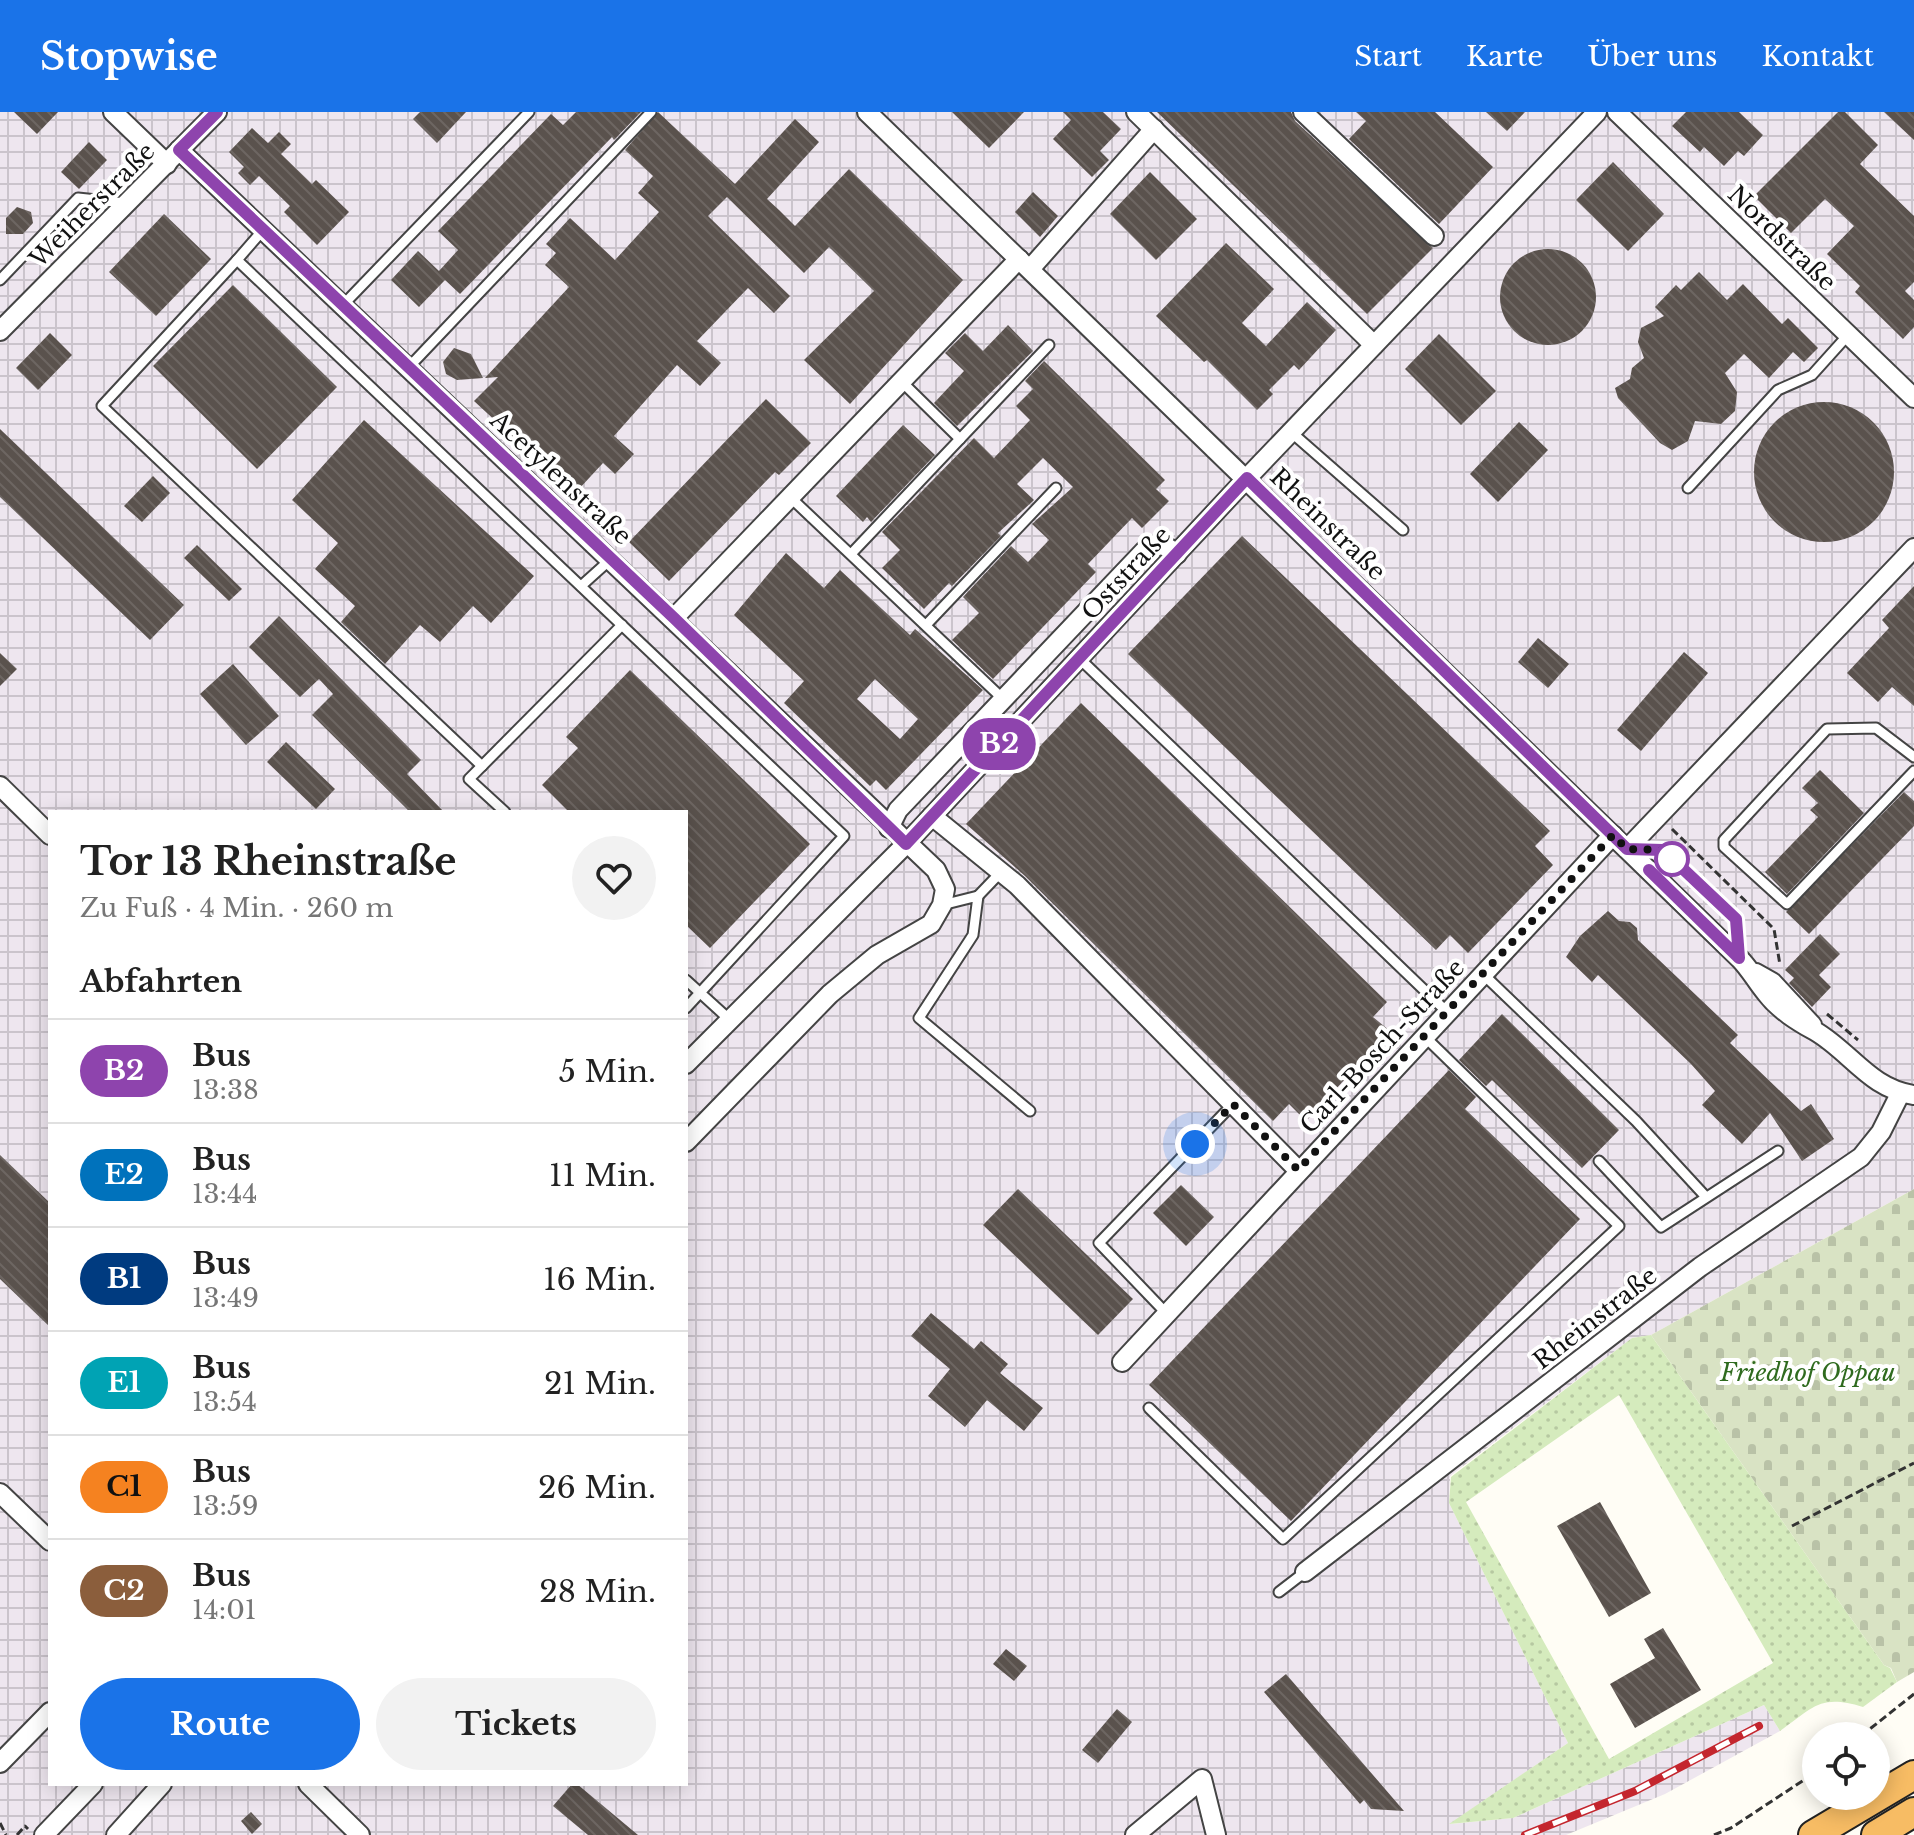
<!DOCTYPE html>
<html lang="de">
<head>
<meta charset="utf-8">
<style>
	:root { --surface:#fff; --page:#f2f2f2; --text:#222; --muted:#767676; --line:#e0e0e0; --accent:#1a73e8 }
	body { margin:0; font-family:"Libre Baskerville",serif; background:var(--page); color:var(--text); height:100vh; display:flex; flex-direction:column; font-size:30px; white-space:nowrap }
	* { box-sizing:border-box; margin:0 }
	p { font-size:26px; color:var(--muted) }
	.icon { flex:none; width:44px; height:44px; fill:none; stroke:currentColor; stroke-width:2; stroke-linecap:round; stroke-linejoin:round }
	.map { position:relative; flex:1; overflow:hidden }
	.drawer { position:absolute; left:48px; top:698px; width:640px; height:976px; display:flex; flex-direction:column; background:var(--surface); border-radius:0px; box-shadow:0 4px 20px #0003 }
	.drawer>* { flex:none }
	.badge { padding:0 16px; border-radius:26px; font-size:28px; line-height:52px }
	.buttons { position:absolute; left:1802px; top:1610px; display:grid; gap:16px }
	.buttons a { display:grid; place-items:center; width:88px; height:88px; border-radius:50%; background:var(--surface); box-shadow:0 4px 20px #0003; font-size:40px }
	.you { position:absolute; width:40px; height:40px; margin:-20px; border:6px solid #fff; border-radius:50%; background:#1a73e8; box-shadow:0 0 0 12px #1a73e833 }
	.map>.badge { position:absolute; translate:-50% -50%; box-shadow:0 0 0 4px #fff }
	h2 { padding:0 32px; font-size:30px; line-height:72px }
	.round { display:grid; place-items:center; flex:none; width:84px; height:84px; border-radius:42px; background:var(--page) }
	.headline { display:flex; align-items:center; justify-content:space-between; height:136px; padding:0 32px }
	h1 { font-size:38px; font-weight:700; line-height:60px }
	.cta { display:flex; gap:16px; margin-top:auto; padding:16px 32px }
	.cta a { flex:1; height:92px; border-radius:48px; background:var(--accent); color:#fff; font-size:32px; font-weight:700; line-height:92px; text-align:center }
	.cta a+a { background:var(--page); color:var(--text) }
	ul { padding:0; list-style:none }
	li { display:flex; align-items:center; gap:24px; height:104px; padding:0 32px; border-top:2px solid var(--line) }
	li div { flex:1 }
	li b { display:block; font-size:30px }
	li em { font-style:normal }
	li .badge { min-width:88px; font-weight:700; text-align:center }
	header { display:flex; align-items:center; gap:48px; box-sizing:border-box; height:112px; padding:0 40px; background:var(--accent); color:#fff }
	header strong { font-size:38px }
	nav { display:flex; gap:44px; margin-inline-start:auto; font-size:28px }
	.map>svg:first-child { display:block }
</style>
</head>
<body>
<header>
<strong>Stopwise</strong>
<nav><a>Start</a><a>Karte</a><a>Über uns</a><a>Kontakt</a></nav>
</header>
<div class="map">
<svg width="1914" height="1723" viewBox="0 0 1914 1723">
	<defs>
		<pattern id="industrial-grid" width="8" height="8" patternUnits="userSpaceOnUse" patternTransform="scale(2)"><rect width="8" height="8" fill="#eee6ef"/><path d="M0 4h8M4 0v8" fill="none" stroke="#cbc4cc"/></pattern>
		<pattern id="grass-dots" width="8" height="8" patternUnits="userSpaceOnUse" patternTransform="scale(2)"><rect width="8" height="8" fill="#d5ebbd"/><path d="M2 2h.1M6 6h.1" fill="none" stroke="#b6c8a1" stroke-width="1.8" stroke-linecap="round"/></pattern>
		<pattern id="cemetery-stones" width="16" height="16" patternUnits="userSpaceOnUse" patternTransform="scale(2)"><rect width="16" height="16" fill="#d9e3c4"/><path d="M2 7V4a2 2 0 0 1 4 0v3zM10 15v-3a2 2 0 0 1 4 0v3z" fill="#b9c2a7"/></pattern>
		<pattern id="building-back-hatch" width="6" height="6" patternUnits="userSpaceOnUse" patternTransform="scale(2)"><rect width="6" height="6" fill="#5a524d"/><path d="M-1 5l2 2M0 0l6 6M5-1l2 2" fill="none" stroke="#6d6662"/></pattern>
	</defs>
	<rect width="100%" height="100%" fill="#fffdf5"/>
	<path fill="url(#industrial-grid)" fill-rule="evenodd" d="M0,0H1914V1077L1651,1223L1632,1226L1450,1364L1449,1391L1568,1631L1450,1712L1513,1706L1764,1593L1780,1619L1665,1682L1566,1723H0ZM50,700H686V1672H50Z"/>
	<path fill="url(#grass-dots)" fill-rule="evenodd" d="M1651,1223L1884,1553L1890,1556L1897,1570L1863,1595C1820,1582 1814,1595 1780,1619L1764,1593L1513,1706L1449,1712L1568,1631L1449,1391L1451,1365L1632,1226ZM1619,1283L1773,1551L1609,1647L1466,1390Z"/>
	<polygon fill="url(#cemetery-stones)" points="1914,1077 1914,1560 1897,1570 1891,1556 1884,1553 1651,1223"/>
	<g fill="url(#building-back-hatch)" fill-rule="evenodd">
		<polygon points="14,0 58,0 37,22"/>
		<polygon points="420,0 466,0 437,31 413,7"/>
		<polygon points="576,0 641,0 614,28 612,25 460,182 445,168 419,195 391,168 418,139 439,159 458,138 438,119 551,2 563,13"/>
		<polygon points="658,0 735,72 795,7 819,30 767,87 779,98 795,114 849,57 963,168 850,292 804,248 874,179 829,135 804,161 727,85 708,104 790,184 774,201 748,176 697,229 721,251 700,274 677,253 614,324 634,342 615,362 603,351 578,378 541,351 474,289 498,265 485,266 569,175 545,153 556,141 546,132 570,106 615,148 659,100 638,81 653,64 625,38"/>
		<polygon points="952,0 1024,0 989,36"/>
		<polygon points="1063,0 1103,0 1121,17 1100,39 1109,48 1092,65 1053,27 1071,8"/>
		<polygon points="1157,0 1291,0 1295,9 1433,136 1367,202"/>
		<polygon points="1356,0 1435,0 1493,55 1439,112 1349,27 1366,9"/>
		<polygon points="1486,0 1525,0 1507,19"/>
		<polygon points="1686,0 1739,0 1763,23 1744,44 1738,39 1724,54 1704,35 1700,40 1672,14"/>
		<polygon points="1838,0 1845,0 1878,33 1860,52 1914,104 1914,170 1905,179 1914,188 1914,215 1903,227 1855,180 1860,174 1827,142 1854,114 1825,87 1791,121 1754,84"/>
		<polygon points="1884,0 1914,0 1914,28"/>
		<polygon points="252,16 268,31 279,20 291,32 281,42 312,72 316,68 349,100 317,133 284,100 290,94 259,64 250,73 238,61 244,55 229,40"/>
		<polygon points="89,30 107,48 79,77 61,60"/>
		<polygon points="1613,50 1664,102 1628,139 1576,88"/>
		<polygon points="1150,60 1197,107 1156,148 1110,102"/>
		<polygon points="1033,80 1058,104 1040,125 1015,100"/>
		<polygon points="17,95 31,100 33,111 23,122 6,122 6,106"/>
		<polygon points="164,102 211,147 156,204 109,160"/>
		<polygon points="1226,131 1274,177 1242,211 1266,234 1307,190 1336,218 1299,258 1294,253 1269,278 1273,282 1257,298 1207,248 1204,250 1156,204"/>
		<circle cx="1548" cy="185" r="48"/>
		<polygon points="1699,160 1727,188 1743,172 1782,212 1788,206 1818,236 1804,250 1793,240 1769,266 1744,242 1725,261 1737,280 1735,299 1721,312 1695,309 1688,329 1672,338 1660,331 1618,286 1615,276 1630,267 1632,256 1644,246 1638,230 1641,216 1664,204 1655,195 1676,173 1681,178"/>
		<polygon points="233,173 337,275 257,357 153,254"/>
		<polygon points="1008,213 1033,239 957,314 934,291 964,259 945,241 965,221 983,239"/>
		<polygon points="50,221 72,243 38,278 16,256"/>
		<polygon points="1439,222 1496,279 1461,313 1405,257"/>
		<polygon points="454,236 471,242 483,266 457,268 446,262 443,250"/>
		<polygon points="1044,249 1165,368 1156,377 1169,389 1142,416 1132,406 1088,452 1096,460 993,567 952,528 979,501 963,485 1011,434 1028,450 1049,428 1032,412 1073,375 1043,346 1017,372 1034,388 998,421 1001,424 952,474 949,471 924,497 882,456 900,438 882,420 974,326 994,346 1030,308 1016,294 1033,277 1025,269"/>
		<polygon points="766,287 811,331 779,363 775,360 669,469 629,430"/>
		<circle cx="1824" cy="360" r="70"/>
		<polygon points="364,308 534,464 491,511 473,494 440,530 420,513 385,552 341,510 355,494 315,457 338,431 292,388"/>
		<polygon points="1519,310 1548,338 1498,390 1470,362"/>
		<polygon points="903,313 935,343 871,410 867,405 863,410 836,384"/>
		<polygon points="0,317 184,493 150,528 0,385"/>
		<polygon points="153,364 170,381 142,410 124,394"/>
		<polygon points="1242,424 1550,719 1535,734 1553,753 1468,841 1450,823 1436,838 1128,542"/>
		<polygon points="197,433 242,477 229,489 184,446"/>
		<path d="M786,441L824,476L840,458L910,523L915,517L983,578L886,678L876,668L870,674L784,591L804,569L734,503ZM875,567L918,607L900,627L857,587Z"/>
		<polygon points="1914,474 1914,594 1892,575 1878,590 1847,561 1889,516 1882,508"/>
		<polygon points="279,504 421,648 407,662 444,700 410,700 312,603 333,582 319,567 300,585 249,535"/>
		<polygon points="1538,526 1569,552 1548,576 1518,550"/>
		<polygon points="1684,540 1708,561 1641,639 1617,618"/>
		<polygon points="0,541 17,557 0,574"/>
		<polygon points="233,552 279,604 246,633 200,582"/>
		<polygon points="630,558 810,732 710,836 686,813 686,700 569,700 542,673 578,636 566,625"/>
		<polygon points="1081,591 1387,890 1373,905 1390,919 1306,1009 1289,992 1273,1009 1025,764 966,712"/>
		<polygon points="286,630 335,677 316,697 267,650"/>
		<polygon points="1820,658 1864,701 1787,782 1765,760 1818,705 1810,698 1818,691 1802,676"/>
		<polygon points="1904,680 1914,689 1914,714 1809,822 1786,800"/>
		<polygon points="1608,799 1619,809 1630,810 1637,816 1638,828 1738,923 1730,931 1801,999 1811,992 1834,1027 1802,1049 1770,1001 1742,1032 1702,993 1715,979 1691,952 1598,863 1592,870 1566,845 1580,824"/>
		<polygon points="1820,822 1840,842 1819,863 1831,875 1812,895 1789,871 1794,866 1785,858"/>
		<polygon points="1502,902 1619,1018 1582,1056 1492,968 1486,974 1459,948"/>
		<polygon points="1449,958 1476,985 1465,997 1580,1107 1291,1409 1149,1273"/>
		<polygon points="0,1043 50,1091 50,1215 0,1167"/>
		<polygon points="1181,1073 1214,1105 1186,1134 1153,1101"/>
		<polygon points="1018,1077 1133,1187 1098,1223 983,1113"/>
		<polygon points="931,1201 974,1237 981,1229 1008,1252 1000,1261 1043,1296 1024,1319 987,1288 965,1315 928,1284 950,1257 911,1224"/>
		<polygon points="1600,1390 1651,1481 1609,1505 1557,1414"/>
		<polygon points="1663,1516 1701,1578 1635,1616 1610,1572 1655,1546 1644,1527"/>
		<polygon points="1006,1537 1027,1554 1014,1569 993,1552"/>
		<polygon points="1286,1562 1404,1699 1371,1697 1364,1688 1360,1692 1264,1580"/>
		<polygon points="1117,1597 1132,1610 1098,1651 1082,1638"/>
		<polygon points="572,1672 577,1672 638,1723 588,1723 553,1694"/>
		<polygon points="251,1700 262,1712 252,1722 241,1709"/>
	</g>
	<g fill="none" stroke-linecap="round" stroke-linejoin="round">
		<g stroke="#444" stroke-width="13">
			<g id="service">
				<polyline points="263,118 237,148 844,724 686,896"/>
				<polyline points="237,148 102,294 482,654"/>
				<polyline points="0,168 78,86 125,91"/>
				<polyline points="343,193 529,0"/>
				<polyline points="409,255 651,0"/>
				<polyline points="901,269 960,327"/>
				<polyline points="1291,320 1403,418"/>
				<polyline points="1688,376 1778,278 1812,263 1848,223"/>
				<polyline points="790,385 1003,587"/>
				<polyline points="851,442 1049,233"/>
				<polyline points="581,474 611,447"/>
				<polyline points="926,513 1056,376"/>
				<polyline points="1080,547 1447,900"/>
				<polyline points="1914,645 1876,616 1827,617 1724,728 1724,735 1787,792 1914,659"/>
				<polyline points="505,700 469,667 622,513"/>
				<polyline points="1630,737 1663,738 1736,807 1739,843"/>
				<polyline points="978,784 1001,760"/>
				<polyline points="942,793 978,784 973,823 919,906 1030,999"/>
				<polyline points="1483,862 1636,1009 1706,1085"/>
				<polyline points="686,868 730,908"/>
				<polyline points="1599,1049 1661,1115 1778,1039"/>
				<polyline points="1166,1201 1099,1131 1233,992"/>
				<polyline points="1149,1296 1283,1427 1619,1114 1424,924"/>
				<polyline points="1279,1480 1305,1460"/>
			</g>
		</g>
		<g stroke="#444" stroke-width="22">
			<g id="minor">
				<polyline points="113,0 167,52"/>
				<path d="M867,0L1739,846C1750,857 1756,869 1766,881C1779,898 1797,909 1815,919C1851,940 1870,977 1914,983"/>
				<polyline points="1136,0 1374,233"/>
				<polyline points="1303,0 1434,124"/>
				<polyline points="1617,0 1914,286"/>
				<polyline points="179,38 936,758 945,777 942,793 931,812 877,843 830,882 686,1030"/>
				<polyline points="1030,157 1154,17"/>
				<polyline points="0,219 217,0"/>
				<polyline points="674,506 1019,147"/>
				<polyline points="0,674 50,723"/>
				<polyline points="932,704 1017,773 1298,1058"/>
				<path d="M889,716L898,698L1147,436C1160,431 1166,433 1177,442"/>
				<polyline points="1627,737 1914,436"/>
				<polyline points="1756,861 1772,870 1812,913"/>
				<polyline points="686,952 906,732 1247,366 1597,0"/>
				<polyline points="1122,1250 1613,723"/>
				<polyline points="0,1381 50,1429"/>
				<polyline points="1305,1460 1700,1155 1861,1045 1881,1020 1900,982"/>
				<polyline points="0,1651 50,1600"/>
				<polyline points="308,1672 360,1723"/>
				<polyline points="44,1723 93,1672"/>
				<polyline points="116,1723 162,1672"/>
				<polyline points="1135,1723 1202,1667 1216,1723"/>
			</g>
		</g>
		<g stroke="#222" stroke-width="32">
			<g id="trunk">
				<polyline points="1813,1723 1914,1663"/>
				<polyline points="1876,1723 1914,1700"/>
			</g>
		</g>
		<g stroke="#333" stroke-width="3" stroke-dasharray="8 4" stroke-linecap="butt">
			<polyline points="1672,717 1774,817 1780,853"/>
			<polyline points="1827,902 1858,928"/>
			<polyline points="1792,1414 1914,1351"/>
			<polyline points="1861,1624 1914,1582"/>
			<polyline points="0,1711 6,1723"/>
			<polyline points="17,1723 25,1714 28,1717"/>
			<polyline points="1714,1723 1731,1716 1816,1660"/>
		</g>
		<use href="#service" stroke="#fff" stroke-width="9"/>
		<use href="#minor" stroke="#fff" stroke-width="18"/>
		<use href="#trunk" stroke="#f7bc64" stroke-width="28"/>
		<g stroke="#c4262e" stroke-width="8">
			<polyline id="rail" points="1525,1723 1635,1679 1759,1614"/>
		</g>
		<use href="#rail" stroke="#fff" stroke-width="5" stroke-dasharray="15" stroke-linecap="butt"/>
	</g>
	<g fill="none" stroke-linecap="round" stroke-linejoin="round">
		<g stroke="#fff" stroke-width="18">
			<polyline id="line" points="217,0 179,38 674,506 906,732 1247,366 1627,737 1663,738 1736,807 1739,846 1649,758"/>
		</g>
		<use href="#line" stroke="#8e44ad" stroke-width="12"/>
		<polyline stroke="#111" stroke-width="8" stroke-dasharray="0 14.4" points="1195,1032 1233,992 1298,1058 1613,723 1627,737 1663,738 1681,755 1672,747"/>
	</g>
	<circle fill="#fff" stroke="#8e44ad" stroke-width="4" cx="1672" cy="747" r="16"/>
	<g text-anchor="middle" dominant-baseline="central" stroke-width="8" stroke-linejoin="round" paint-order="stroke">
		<g font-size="24" fill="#111" stroke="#fff">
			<text transform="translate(92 93) rotate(-45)">Weiherstraße</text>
			<text transform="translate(1782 126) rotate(44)">Nordstraße</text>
			<text transform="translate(561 366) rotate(43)">Acetylenstraße</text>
			<text transform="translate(1328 412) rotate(44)">Rheinstraße</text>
			<text transform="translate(1126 461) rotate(-47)">Oststraße</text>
			<text transform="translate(1382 934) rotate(-47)">Carl-Bosch-Straße</text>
			<text transform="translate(1595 1206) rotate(-38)">Rheinstraße</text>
		</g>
		<g font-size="24" font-style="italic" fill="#2f6b1f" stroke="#fff">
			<text x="1808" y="1260">Friedhof Oppau</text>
		</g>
	</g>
</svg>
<div class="buttons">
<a><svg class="icon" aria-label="locate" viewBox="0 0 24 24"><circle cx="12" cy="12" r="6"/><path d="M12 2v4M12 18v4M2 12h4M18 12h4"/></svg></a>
</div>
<div class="you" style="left:1195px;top:1032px"></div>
<b class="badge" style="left:999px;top:632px;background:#8e44ad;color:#fff">B2</b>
<section class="drawer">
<div class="headline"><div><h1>Tor 13 Rheinstraße</h1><p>Zu Fuß · 4 Min. · 260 m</p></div><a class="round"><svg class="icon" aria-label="heart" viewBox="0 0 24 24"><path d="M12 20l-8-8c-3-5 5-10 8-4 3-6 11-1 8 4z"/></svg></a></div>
<h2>Abfahrten</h2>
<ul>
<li><span class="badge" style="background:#8e44ad;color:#fff">B2</span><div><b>Bus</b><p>13:38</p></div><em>5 Min.</em></li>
<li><span class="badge" style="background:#0072bc;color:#fff">E2</span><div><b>Bus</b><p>13:44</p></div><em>11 Min.</em></li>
<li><span class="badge" style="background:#003b80;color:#fff">B1</span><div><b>Bus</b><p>13:49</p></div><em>16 Min.</em></li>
<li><span class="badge" style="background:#00a3b4;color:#fff">E1</span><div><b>Bus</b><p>13:54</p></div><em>21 Min.</em></li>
<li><span class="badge" style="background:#f58220;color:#111">C1</span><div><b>Bus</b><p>13:59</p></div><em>26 Min.</em></li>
<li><span class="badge" style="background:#8b5e3c;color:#fff">C2</span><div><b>Bus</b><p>14:01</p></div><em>28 Min.</em></li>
</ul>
<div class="cta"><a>Route</a><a>Tickets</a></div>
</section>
</div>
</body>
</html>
